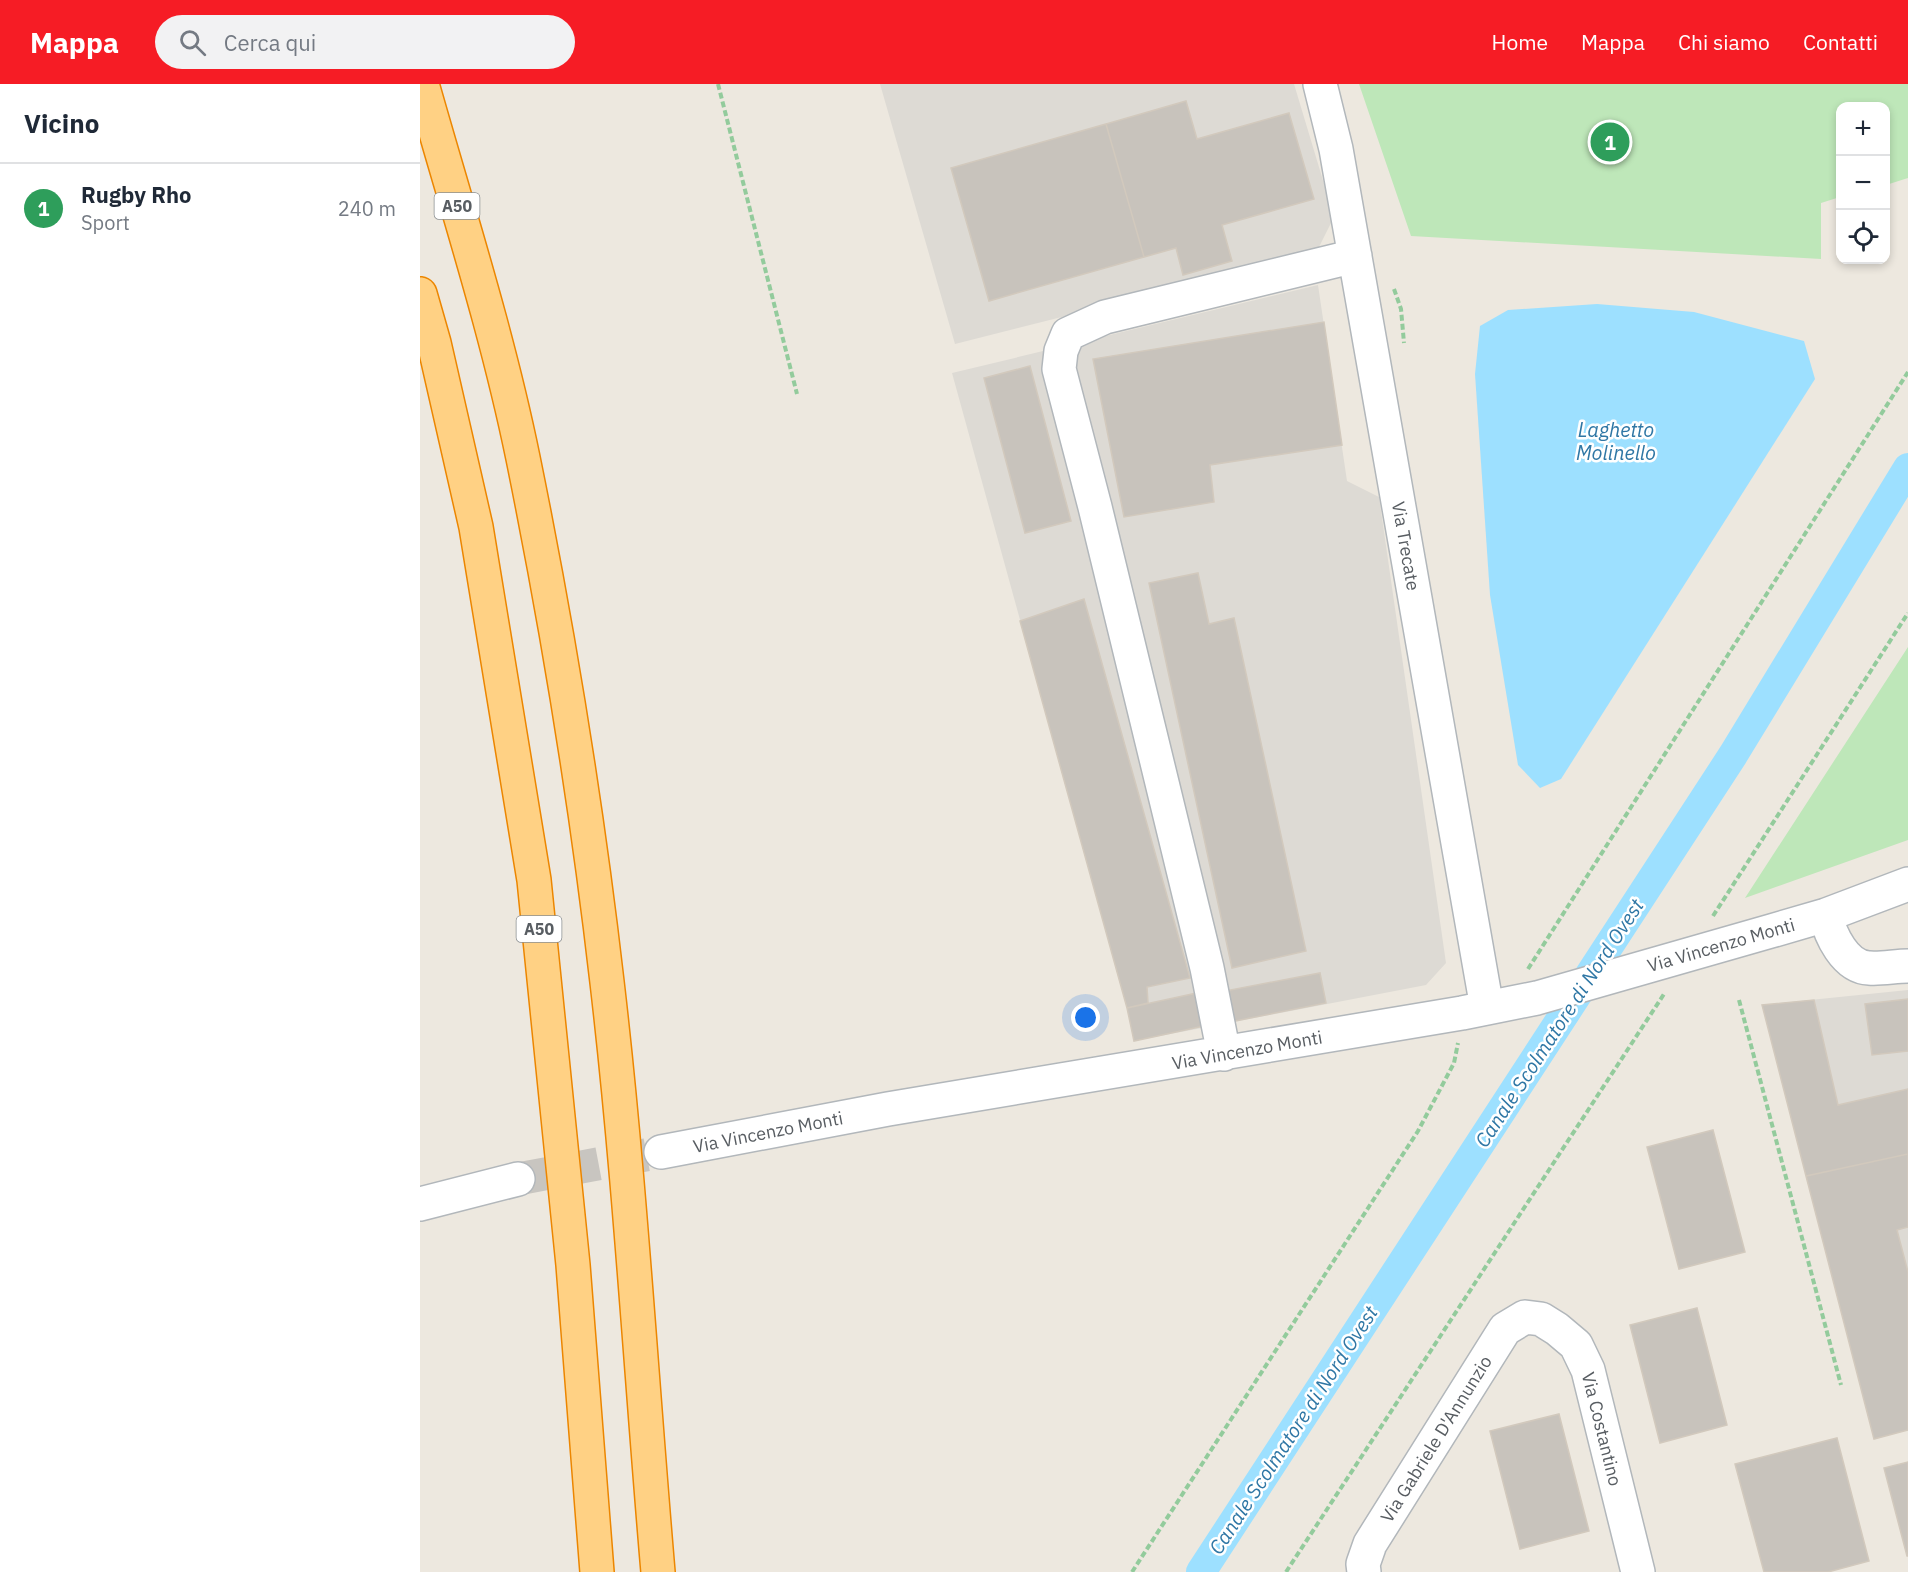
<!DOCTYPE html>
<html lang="it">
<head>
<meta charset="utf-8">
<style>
  body { margin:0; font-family:"IBM Plex Sans",sans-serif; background:#f2f2f3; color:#1f2937 }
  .controls { position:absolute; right:18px; top:18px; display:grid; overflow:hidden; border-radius:12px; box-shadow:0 3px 9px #0003 }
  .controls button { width:54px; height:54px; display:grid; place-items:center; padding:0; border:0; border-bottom:2px solid #e0e1e3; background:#fff; color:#1f2937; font:30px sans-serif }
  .you { position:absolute; left:666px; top:934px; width:21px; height:21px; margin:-15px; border:4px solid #fff; border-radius:50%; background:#1a73e8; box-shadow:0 0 0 9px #1a73e833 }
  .badge { display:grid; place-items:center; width:39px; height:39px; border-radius:50%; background:#f61c25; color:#fff; font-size:20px; font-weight:700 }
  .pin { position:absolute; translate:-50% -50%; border:3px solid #fff; box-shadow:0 2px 6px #0006 }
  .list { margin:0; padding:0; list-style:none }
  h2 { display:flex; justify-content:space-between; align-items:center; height:78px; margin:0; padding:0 24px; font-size:26px }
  h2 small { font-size:20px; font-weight:400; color:#747a83 }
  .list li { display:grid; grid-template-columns:39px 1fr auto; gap:18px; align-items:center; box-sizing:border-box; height:90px; padding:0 24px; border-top:2px solid #e0e1e3 }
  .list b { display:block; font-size:22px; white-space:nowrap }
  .list p { margin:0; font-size:20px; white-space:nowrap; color:#747a83 }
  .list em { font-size:20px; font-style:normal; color:#747a83 }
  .icon { flex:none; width:33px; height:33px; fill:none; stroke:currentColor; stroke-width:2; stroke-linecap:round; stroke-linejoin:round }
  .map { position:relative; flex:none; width:1488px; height:1488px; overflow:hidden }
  header { display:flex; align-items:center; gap:36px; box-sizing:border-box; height:84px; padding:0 30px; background:#f61c25; color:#fff }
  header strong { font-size:28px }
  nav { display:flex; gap:33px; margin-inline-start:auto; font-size:21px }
  .search { width:420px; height:54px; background:#f2f2f3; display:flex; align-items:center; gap:15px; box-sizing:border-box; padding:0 21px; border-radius:33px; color:#747a83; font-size:22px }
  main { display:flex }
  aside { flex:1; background:#fff }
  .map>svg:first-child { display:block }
  .industrial { fill:#dddad4 }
  .green { fill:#bee7b9 }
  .water { fill:#9de0ff }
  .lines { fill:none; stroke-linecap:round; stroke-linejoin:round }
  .canal { stroke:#9de0ff; stroke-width:30 }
  .building { fill:#c8c3bc; stroke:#d2c9bd; stroke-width:1.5 }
  .minor-tunnel { stroke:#c8c5c0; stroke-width:33; stroke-dasharray:33 16; stroke-linecap:butt }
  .minor-casing { stroke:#b2b7bb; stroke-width:36 }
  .highway-casing { stroke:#ec8600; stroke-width:36 }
  .path { stroke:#93cb9c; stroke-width:4; stroke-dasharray:6 3; stroke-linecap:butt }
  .minor { stroke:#fff; stroke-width:33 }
  .highway { stroke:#ffd184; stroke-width:33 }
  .labels { text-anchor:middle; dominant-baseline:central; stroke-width:5; stroke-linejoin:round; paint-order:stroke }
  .shield { fill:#fff; stroke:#8a8e91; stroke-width:1.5 }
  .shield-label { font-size:16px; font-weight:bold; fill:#585d62 }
  .street-label { font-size:18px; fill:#585d62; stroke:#fff }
  .water-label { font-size:20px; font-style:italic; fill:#2f77a5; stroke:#fff }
</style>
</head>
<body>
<header>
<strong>Mappa</strong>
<div class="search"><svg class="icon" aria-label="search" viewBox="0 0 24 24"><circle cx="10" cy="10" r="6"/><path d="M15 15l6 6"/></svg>Cerca qui</div>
<nav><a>Home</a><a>Mappa</a><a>Chi siamo</a><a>Contatti</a></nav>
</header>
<main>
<aside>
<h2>Vicino<small></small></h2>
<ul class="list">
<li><span class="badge" style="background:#2e9e5b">1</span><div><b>Rugby Rho</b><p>Sport</p></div><em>240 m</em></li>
</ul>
</aside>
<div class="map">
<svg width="1488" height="1488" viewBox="0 0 1488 1488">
  <rect width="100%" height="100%" fill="#ede8df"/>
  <path class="industrial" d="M460,0H874L914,133L896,169L535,260Z
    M898,201L927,397L959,413L1026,879L1006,901L714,957L707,924L532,289Z
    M1488,906V1346L1454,1355L1342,921Z"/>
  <path class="green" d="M939,0H1488V94L1466,101V22H1420V113L1401,119V175L991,152Z
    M1488,563V756L1325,814Z"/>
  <path class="water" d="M1177,220L1274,228L1384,257L1395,295L1141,695L1120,704L1098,681L1070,511L1055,290L1060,242L1088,226Z"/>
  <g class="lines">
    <path class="canal" d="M781,1488L1313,671L1488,384"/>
  </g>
  <path class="building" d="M766,17L777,55L869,29L894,115L802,141L812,177L763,191L756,164L724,173L686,40Z
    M686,40L724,173L569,217L531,84Z
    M904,238L922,361L790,381L794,418L704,433L673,275Z
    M610,282L651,437L605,449L564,294Z
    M778,489L789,540L814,534L886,867L812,884L729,499Z
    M664,515L770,894L727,903L728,919L707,924L600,537Z
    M900,889L906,919L810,938L805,907Z
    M777,909L784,942L714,957L707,924Z
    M1488,915V967L1452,971L1445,920Z
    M1394,916L1418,1021L1488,1005V1070L1386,1092L1342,921Z
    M1293,1046L1325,1168L1259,1185L1227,1063Z
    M1488,1070V1143L1477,1146L1488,1188V1346L1454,1355L1386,1092Z
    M1277,1224L1307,1341L1240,1359L1210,1241Z
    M1139,1330L1169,1447L1100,1465L1070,1347Z
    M1417,1354L1449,1477L1408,1488H1344L1315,1380Z
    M1488,1378V1472H1487L1464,1384Z"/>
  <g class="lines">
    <path class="minor-tunnel" d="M98,1095L241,1068"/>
    <g class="minor-casing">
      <path id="minor" d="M900,0L916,65L1067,924
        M1406,831C1410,851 1425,883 1449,884C1462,885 1475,882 1488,882
        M804,970L787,884L675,423L639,285L641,267L648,250L685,233L935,172
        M241,1068L468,1025L1042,929L1117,914L1351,847L1406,831L1488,800
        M0,1120L98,1095
        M944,1488L943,1480L950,1460L1085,1245L1105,1233L1121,1235L1137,1245L1156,1261L1168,1286L1218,1488"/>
    </g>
    <g class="highway-casing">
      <path id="highway" d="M2,0C37,124 77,247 103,374C138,546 167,724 187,898C210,1094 221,1291 238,1488
        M0,210L14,259L56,443L114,796L153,1181L177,1488"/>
    </g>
    <path class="path" d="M298,0L377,310
      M974,205L981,225L984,259
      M1293,832L1488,529
      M1108,885L1488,288
      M1319,916L1421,1301
      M712,1488L998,1047L1034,979L1038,959
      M866,1488L1244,910"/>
    <use href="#minor" class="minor"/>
    <use href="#highway" class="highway"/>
  </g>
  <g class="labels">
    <g class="shield">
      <rect x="14.5" y="109" width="45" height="26" rx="4.5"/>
      <rect x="96.5" y="832" width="45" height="26" rx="4.5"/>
    </g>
    <g class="shield-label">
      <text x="37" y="122">A50</text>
      <text x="119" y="845">A50</text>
    </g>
    <g class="street-label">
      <text transform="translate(986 462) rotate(80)">Via Trecate</text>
      <text transform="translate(1301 861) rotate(-16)">Via Vincenzo Monti</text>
      <text transform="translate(827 966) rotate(-10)">Via Vincenzo Monti</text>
      <text transform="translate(348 1048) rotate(-11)">Via Vincenzo Monti</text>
      <text transform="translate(1182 1345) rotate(76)">Via Costantino</text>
      <text transform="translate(1016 1355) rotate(-58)">Via Gabriele D'Annunzio</text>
    </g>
    <g class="water-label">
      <text x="1196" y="345">Laghetto<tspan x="1196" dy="23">Molinello</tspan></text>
      <text transform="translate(1139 939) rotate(-57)">Canale Scolmatore di Nord Ovest</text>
      <text transform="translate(873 1346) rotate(-57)">Canale Scolmatore di Nord Ovest</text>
    </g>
  </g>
</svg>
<div class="controls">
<button>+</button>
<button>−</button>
<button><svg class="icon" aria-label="locate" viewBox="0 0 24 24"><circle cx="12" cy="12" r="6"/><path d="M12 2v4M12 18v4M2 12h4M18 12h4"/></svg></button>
</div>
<div class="you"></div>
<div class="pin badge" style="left:1190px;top:58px;background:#2e9e5b">1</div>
</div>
</main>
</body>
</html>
